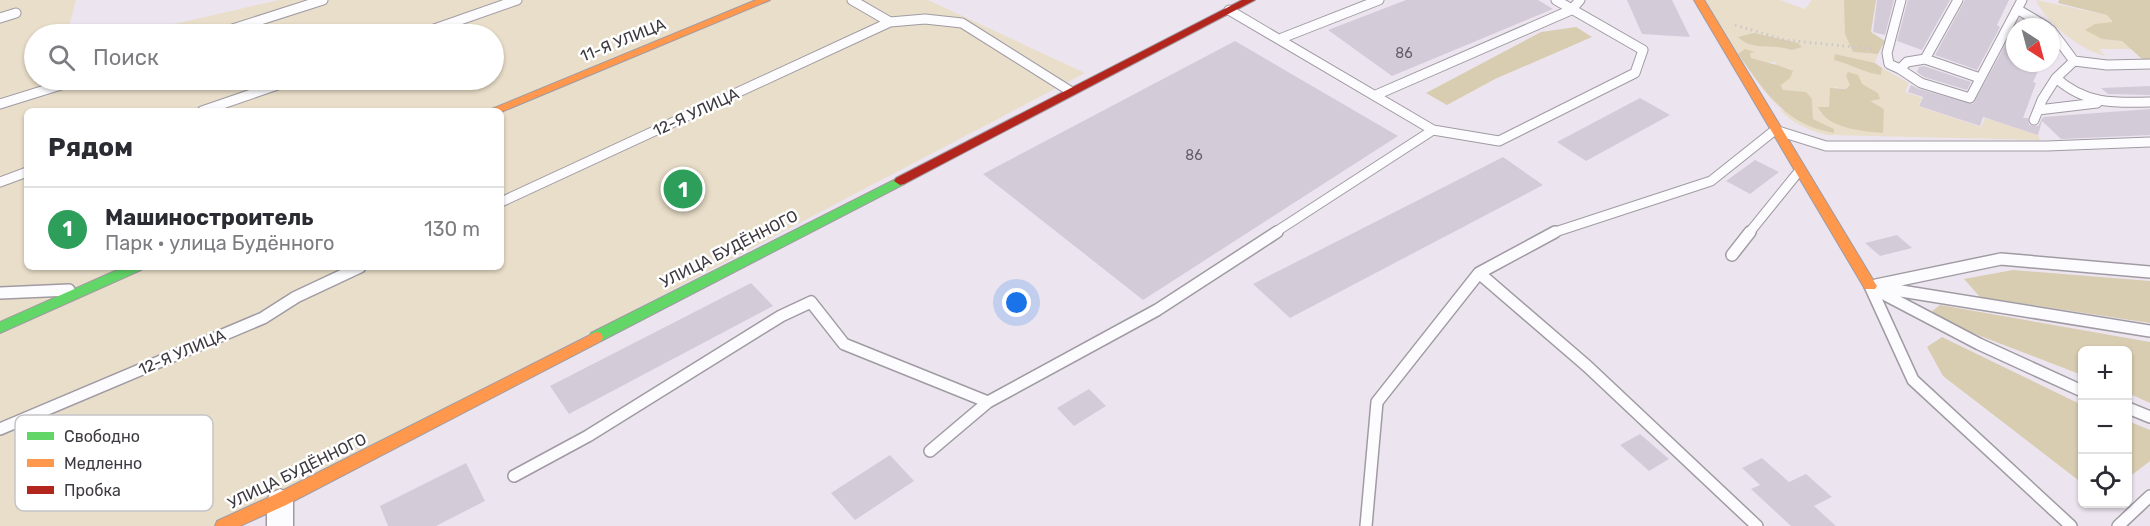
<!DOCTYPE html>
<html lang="ru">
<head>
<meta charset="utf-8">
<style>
  body { margin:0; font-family:Rubik,sans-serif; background:#f2f2f3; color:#2b2b33 }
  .controls { position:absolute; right:18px; bottom:18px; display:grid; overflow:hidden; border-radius:9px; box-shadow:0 2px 4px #0004 }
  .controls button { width:54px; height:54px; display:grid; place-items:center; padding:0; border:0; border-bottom:2px solid #e1e1e2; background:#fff; color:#2b2b33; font:30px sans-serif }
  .compass { position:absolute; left:2006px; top:18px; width:54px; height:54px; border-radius:50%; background:#fff; box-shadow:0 2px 4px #0004; rotate:144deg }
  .you { position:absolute; left:1017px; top:303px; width:21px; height:21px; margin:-15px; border:4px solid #fff; border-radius:50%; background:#1a73e8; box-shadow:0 0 0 9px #1a73e833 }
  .badge { display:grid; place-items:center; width:39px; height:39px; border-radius:50%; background:#7c3aed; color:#fff; font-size:20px; font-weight:700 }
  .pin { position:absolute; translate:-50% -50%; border:3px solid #fff; box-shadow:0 2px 6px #0006 }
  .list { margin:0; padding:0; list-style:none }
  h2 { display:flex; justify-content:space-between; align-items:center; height:78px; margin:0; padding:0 24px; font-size:26px }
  h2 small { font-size:20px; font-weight:400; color:#7c7c81 }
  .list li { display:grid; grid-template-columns:39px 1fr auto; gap:18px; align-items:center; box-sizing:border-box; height:84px; padding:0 24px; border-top:2px solid #e1e1e2 }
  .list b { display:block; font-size:22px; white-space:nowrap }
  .list p { margin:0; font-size:20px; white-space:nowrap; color:#7c7c81 }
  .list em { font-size:20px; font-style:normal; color:#7c7c81 }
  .icon { flex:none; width:33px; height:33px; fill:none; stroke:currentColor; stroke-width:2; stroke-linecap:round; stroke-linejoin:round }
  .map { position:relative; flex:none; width:2150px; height:526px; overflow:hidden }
  .search { position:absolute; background:#fff; box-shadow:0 2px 4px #0004; left:24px; top:24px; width:480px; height:66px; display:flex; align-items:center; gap:15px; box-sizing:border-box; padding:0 21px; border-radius:33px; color:#7c7c81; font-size:22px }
  .panel { position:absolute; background:#fff; box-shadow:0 2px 4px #0004; left:24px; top:108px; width:480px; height:162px; border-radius:9px }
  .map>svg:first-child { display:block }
  .green { fill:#e9dec9; fill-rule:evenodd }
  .forest { fill:#d8ccb1 }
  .building { fill:#d4cbd8 }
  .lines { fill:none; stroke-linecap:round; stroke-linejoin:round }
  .lane-far1-casing { stroke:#a09ba3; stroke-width:11 }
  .lane-casing { stroke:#a09ba3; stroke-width:14 }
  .street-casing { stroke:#a09ba3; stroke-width:3 }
  .fast-casing { stroke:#a09ba3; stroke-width:2 }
  .slow-casing { stroke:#a09ba3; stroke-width:2 }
  .jam-casing { stroke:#a09ba3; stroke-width:2 }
  .path { stroke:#cac8cb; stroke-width:3; stroke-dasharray:1.5 4; stroke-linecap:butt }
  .lane-far1 { stroke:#fcfbfd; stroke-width:9 }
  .lane { stroke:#fcfbfd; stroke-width:11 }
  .street { fill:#fcfbfd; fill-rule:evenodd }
  .fast { fill:#63d668; fill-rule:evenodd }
  .slow { fill:#ff974d; fill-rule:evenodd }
  .jam { fill:#b3261e; fill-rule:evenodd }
  .labels { text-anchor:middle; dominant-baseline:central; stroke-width:5; stroke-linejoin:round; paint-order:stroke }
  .number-label { font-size:14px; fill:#645e67 }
  .street-label { font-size:16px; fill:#3e3a41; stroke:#fff }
  .key { fill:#fff; stroke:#c5c4c6; stroke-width:1.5 }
  .key-label { font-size:16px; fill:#3e3a41 }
</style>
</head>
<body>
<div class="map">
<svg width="2150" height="526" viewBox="0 0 2150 526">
  <rect width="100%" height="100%" fill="#ece5ef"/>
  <path class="green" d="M0,0H76L67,34H34V80H494V34H131L279,0H928L1085,73L288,492L214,526H0ZM27,111H501V267H27Z
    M1704,0H1779L1805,9L1812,0H1844L1853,52L1878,54L1875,63L1835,54V60C1850,64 1865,73 1881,75L1882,68L1909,83L1905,92L1922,98L1918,106L1981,127L1985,118L2038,135L2040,140L1827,135C1792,126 1781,114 1761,86L1779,109L1834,129L1813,119L1812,100L1783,90L1775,62L1766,63L1751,58L1749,53H1754L1738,54ZM1851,85L1869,101L1820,113L1819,107L1829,108L1835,87L1846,89Z
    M2036,0L2107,15L2114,22L2102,39L2122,41L2131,49H2099L2105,56C2082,51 2045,22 2036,0Z"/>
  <path class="forest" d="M1844,0H1876L1871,32L1885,41L1878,54L1853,52L1845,34Z
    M2059,0H2150V59H2142L2122,41L2102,39L2085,30L2095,24L2113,22L2107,15L2058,3Z
    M1576,27L1592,37L1495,79L1447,105L1426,93L1541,32Z
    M1754,33L1798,43L1802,47L1792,50C1773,43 1753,52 1738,37Z
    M1745,49L1755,52L1750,53L1751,58C1766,63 1778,64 1793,71L1790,78L1781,85L1783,90L1806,92L1812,99L1813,119L1834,129V133C1784,124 1765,92 1738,54Z
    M1835,54L1875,63L1882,68L1881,75C1865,73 1850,64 1834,60Z
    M1848,72L1858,75L1862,84L1878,93L1880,99L1870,101L1884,109L1883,133C1863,131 1827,129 1818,107H1829L1830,88L1846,89L1850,85L1846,76Z
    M2013,270L2150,281V323L1980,297L1964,279Z
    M1940,305L2150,342V403L2128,393V350H2082V375L1970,332L1931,312Z
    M1942,337L2082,405V483L1943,376L1927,347Z
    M2128,421L2150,430V461L2128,478Z"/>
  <path class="building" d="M1406,0H1538L1553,9L1392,76L1328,30Z
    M1627,0H1672L1690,37L1642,34Z
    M1877,0H1894L1885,35L1873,32Z
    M1908,0H1950L1922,50L1897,41Z
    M1965,0H2009L1997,25L2000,27L1977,70L1935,55Z
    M2013,31L2015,63H2042L2033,82L2036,83L2023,118H2028L2029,125L2038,126L2043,117L2150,109V135L2061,139L2042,121L2038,135L1983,117L1980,126L1919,106L1923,97L1908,92L1911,85L1919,89L1973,104Z
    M1235,41L1398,136L1143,300L983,174Z
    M1924,66L1971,82L1967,90L1924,77L1917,72L1919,67Z
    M2150,86V95L2108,94L2101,88Z
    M1640,98L1670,115L1586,161L1557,142Z
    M1503,157L1543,185L1290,318L1253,284Z
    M1755,160L1779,172L1750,194L1726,181Z
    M1897,235L1912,248L1880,256L1865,243Z
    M751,283L773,306L569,414L550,386Z
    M1089,389L1106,406L1074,426L1057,408Z
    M1640,434L1669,459L1649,471L1620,445Z
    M890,455L914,481L855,520L831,493Z
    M1762,458L1789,482L1806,474L1832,497L1814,506L1836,526H1791L1751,489L1760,485L1742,468Z
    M466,463L485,501L436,526H388L380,506Z"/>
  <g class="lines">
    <g class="lane-far1-casing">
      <path id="lane-far1" d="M852,0L890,22L925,19L962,23L1070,91
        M1958,0L1925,59L1907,62L1900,69L1921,83L1970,98L2022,0
        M2017,9L2047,27
        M1229,10L1433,130L1499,141L1635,73L1643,50L1556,0
        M0,18L16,13
        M2051,30L2074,61L2056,78C2085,104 2113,103 2150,102
        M217,34L323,0
        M420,34L517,0
        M1282,38L1379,0
        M1925,59L1980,78
        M2074,61L2107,65L2150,64
        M1900,69L1889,64L1887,53L1901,0
        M1376,95L1571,10L1580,0
        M0,104L77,80
        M2038,110L2097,103
        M202,111L292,80
        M2034,120L2042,100L2056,78
        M0,182L27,172
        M501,202L890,22
        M1274,233L1433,130
        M1552,233L1711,181L1775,130L1826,146H2047L2150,142
        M1749,233L1800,170"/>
    </g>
    <g class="lane-casing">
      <path id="lane" d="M1732,255L1750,232
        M1479,273L1587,366L1757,526
        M1876,285L2001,259L2150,272
        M1870,286L1913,380L2071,526
        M1870,286L2150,331
        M1878,291L1979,344L2082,391
        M0,293L69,290
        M2128,408L2150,417
        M0,429L263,318L296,297L360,267
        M930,451L988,402L1157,310L1277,232
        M514,476L588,436L781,316L811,302L844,344L988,402
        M1366,526L1377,402L1479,273L1555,232
        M2118,526L2150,496"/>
    </g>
    <g class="street-casing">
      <path id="street" d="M280,489L289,493L293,500V526H267V500L271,493Z"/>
    </g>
    <g class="fast-casing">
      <path id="fast" d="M900,177L906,181L904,184L601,341H591L589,337L591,333Z
        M124,267H143L141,270L0,333V322Z"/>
    </g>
    <g class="slow-casing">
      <path id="slow" d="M756,0H770L501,112L487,111Z
        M1694,0H1704L1875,283L1877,286L1875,289H1865Z
        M596,332L601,333L603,337L601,341L286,505L240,526H215L217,521L274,495Z"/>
    </g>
    <g class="jam-casing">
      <path id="jam" d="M1242,0H1255L904,184L900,185L894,181L896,178Z"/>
    </g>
    <path class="path" d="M1735,25L1785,40L1874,49"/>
    <use href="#lane-far1" class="lane-far1"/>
    <use href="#lane" class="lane"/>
    <use href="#street" class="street"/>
    <use href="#fast" class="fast"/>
    <use href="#slow" class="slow"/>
    <use href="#jam" class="jam"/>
  </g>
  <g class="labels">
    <g class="number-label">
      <text x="1404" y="53">86</text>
      <text x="1194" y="155">86</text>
    </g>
    <g class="street-label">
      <text transform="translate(623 40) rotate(-22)">11-Я УЛИЦА</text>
      <text transform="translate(696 112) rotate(-25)">12-Я УЛИЦА</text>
      <text transform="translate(729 249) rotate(-27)">УЛИЦА БУДЁННОГО</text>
      <text transform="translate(182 352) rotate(-23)">12-Я УЛИЦА</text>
      <text transform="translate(297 471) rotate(-26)">УЛИЦА БУДЁННОГО</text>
    </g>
  </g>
  <rect x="15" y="415" width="198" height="96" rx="9" class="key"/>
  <rect x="27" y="432" width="27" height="8" fill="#63d668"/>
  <rect x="27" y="459" width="27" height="8" fill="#ff974d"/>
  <rect x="27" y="486" width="27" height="8" fill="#b3261e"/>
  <g class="key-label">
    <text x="64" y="442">Свободно</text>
    <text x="64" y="469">Медленно</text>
    <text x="64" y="496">Пробка</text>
  </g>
</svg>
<div class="controls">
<button>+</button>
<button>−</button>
<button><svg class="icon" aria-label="locate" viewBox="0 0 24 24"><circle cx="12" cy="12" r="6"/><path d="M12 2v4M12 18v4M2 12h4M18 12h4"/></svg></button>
</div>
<svg class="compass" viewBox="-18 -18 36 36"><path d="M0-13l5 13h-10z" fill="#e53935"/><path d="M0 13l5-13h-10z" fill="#7c7c81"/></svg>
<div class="you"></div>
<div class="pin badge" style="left:683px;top:189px;background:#2e9e5b">1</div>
<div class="search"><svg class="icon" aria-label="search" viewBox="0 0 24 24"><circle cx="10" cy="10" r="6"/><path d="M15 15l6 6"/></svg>Поиск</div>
<section class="panel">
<h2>Рядом<small></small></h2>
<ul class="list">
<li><span class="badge" style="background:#2e9e5b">1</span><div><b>Машиностроитель</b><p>Парк · улица Будённого</p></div><em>130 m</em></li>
</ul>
</section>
</div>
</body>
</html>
